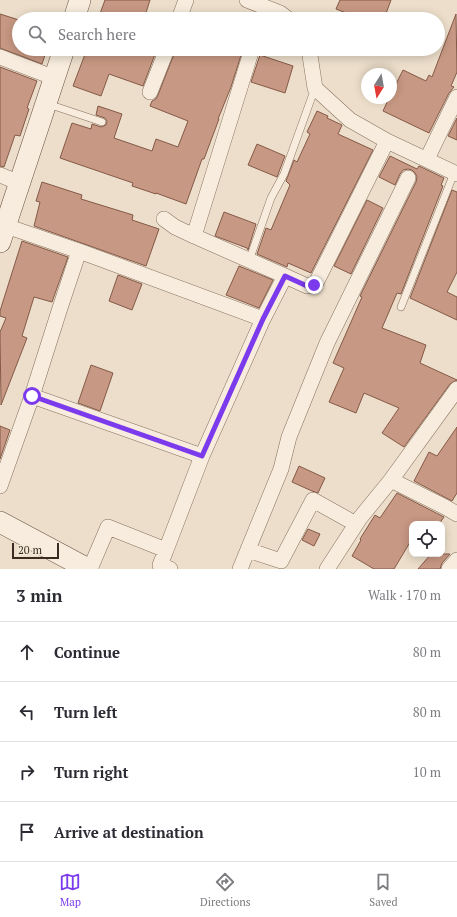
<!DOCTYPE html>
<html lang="en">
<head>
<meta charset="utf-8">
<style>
  body { margin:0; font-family:"PT Serif",serif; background:#f2f2f3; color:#2b2b33 }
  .controls { position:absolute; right:12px; bottom:12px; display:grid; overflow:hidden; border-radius:8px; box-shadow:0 2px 10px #0003 }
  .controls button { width:36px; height:36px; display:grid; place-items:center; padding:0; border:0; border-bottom:1px solid #e1e1e2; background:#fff; color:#2b2b33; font:20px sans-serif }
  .compass { position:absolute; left:361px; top:68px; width:36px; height:36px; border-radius:50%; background:#fff; box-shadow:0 2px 10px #0003; rotate:191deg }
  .scale { position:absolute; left:12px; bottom:10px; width:47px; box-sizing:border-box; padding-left:4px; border:2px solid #392b22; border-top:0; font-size:11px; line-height:14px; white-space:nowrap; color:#392b22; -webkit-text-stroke:3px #f3e9d9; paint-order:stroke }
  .stop { position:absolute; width:12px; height:12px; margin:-9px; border:3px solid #7c3aed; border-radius:50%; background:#fff }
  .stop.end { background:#7c3aed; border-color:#fff; box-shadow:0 1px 4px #0008 }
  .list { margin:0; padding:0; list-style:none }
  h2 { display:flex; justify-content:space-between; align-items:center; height:52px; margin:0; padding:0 16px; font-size:17px }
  h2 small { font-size:13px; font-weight:400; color:#7c7c81 }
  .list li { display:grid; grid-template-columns:26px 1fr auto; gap:12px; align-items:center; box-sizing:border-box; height:60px; padding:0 16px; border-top:1px solid #e1e1e2 }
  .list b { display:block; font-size:15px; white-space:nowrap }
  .list em { font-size:13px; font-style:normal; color:#7c7c81 }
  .icon { flex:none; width:22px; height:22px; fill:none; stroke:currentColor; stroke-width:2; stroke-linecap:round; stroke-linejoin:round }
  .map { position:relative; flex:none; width:457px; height:569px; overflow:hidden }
  .search { position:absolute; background:#fff; box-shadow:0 2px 10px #0003; left:12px; right:12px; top:12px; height:44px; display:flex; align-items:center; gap:10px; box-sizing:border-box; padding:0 14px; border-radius:22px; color:#7c7c81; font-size:15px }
  .sheet { height:292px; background:#fff }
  nav { display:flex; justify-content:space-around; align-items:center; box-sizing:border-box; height:56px; border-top:1px solid #e1e1e2; background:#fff; font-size:11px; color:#7c7c81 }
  nav a { display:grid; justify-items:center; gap:2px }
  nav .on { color:#7c3aed }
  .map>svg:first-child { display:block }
  .building { fill:#c79883; stroke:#845947 }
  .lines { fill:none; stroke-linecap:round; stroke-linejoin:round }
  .lane-casing { stroke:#87715f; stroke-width:8 }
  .street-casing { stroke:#87715f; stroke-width:16 }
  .secondary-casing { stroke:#695242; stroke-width:22 }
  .lane { stroke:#f7ecdd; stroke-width:7 }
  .street { stroke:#f7ecdd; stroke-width:15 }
  .secondary { stroke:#f7ecdd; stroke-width:21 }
  .route { stroke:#7c3aed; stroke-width:5 }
</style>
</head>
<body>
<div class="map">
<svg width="457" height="569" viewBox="0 0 457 569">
  <rect width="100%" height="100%" fill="#ecdeca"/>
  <path class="building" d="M105,0H150L144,19H98Z
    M340,0H391L384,19H361L336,9Z
    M0,14L19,20V49H47L42,64L0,48Z
    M456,14L457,72L451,86L454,87L449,93L429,133L383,111L389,98H391V94L403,70L426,81L429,75L432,77Z
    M87,49H157L143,86L109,74L101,96L73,86Z
    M176,49H233L242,52L231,87L218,119H219L204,159H202L186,204L156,193V194L132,186L133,183L60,158L72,123L91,129L92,124L101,127L106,125L107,121L105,118L96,115L98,106L122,114L114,138L152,151L156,139L178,147L188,121L150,106L152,101L156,99L158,95Z
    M260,55L293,66L285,93L251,82Z
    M0,67L37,81L27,108L29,109L20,136L15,135L4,167L0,166Z
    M317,111L328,116L327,118L342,125L338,134L373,150L311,273L288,263L287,267L257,254L266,228L271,230L290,185L286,181L294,160L297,162L310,134L307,132Z
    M457,118V140L448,136Z
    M257,144L285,156L277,177L248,165Z
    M390,156L417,169L419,166L444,178L441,185L443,186L401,294L397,293L382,328L426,345L420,363L457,380L450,384L404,447L382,433L399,408L364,393L356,413L329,402L344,368L333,363L362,297L360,296L416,182L417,177L415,173L412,170L408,169L403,170L400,174L395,185L379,177Z
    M42,182L82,195L81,199L133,215L132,220L159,229L146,266L34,226L40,202L36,201Z
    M452,190L457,192V272L447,292L457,297V320L410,298Z
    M367,200L383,208L351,274L334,266Z
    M224,212L256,224L248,250L247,248L215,236Z
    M22,241L68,257L52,302L34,297L22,336L27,338L1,405L0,332L6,318L0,316V311Z
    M239,266L273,280L259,308L226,295Z
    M118,275L142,284L132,310L109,301Z
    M91,365L113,373L100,411L78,403Z
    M0,426L10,430L0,459Z
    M457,427V493L452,501L414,481L429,452L437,456Z
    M299,466L325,478L318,493L312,491L292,482Z
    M397,493L444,517L439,524H411L412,525V539L394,569H374L352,556L361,540L360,539L375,515L380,518Z
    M308,529L320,534L314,546L302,540Z
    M431,554H450L442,563L440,569H418Z"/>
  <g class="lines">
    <g class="lane-casing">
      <path id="lane" d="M48,104L102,122
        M249,261L271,198L284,174L315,88
        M401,307L454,173"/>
    </g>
    <g class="street-casing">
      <path id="street" d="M247,0L280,13L288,19
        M179,19L186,0
        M309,49L315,88L350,120L387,141L457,174
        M0,57L55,78
        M150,92L167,49
        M427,159L457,97
        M0,175L20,183
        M164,219L175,227L194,236L285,276
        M6,226L79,251L263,319
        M194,236L252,49
        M32,396L202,456
        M391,480L445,507L457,514
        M0,486L32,396L60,308L79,251
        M166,550L160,565L170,569
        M248,550L281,561L313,500L356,524
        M90,569L108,527L166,550L202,456L263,319L285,276L307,286L314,285L317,281L387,141
        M240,569L281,469L289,437L327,343L408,178
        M327,569L360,518L391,480L457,389
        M449,569L457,560"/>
    </g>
    <g class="secondary-casing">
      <path id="secondary" d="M74,19L80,0
        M0,242L64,49
        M0,522L88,569"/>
    </g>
    <use href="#lane" class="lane"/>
    <use href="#street" class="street"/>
    <use href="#secondary" class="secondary"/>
  </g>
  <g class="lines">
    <path class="route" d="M32,396L202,456L263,319L285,276L307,286L314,285"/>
  </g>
</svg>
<div class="controls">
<button><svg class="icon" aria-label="locate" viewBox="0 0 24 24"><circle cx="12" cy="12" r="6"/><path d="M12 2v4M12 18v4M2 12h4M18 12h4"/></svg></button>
</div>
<svg class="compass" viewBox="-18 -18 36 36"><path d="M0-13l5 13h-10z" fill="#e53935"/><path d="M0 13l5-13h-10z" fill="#7c7c81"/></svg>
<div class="scale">20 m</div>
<div class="stop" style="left:32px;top:396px"></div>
<div class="stop end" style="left:314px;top:285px"></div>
<div class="search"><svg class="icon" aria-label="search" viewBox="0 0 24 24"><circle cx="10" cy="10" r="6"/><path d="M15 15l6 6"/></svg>Search here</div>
</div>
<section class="sheet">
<h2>3 min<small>Walk · 170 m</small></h2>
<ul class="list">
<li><svg class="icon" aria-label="ahead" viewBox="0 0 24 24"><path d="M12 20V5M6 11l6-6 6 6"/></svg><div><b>Continue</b></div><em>80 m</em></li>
<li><svg class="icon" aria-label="left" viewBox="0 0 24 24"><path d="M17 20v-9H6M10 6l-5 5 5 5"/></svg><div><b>Turn left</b></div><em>80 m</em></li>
<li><svg class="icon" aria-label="right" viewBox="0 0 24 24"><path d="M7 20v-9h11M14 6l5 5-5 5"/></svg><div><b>Turn right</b></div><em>10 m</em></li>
<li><svg class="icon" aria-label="arrive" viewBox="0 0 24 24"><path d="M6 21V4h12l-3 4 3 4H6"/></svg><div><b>Arrive at destination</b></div></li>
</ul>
</section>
<nav>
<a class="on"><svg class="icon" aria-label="map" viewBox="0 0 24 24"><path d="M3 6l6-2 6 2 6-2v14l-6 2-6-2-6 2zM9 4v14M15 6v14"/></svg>Map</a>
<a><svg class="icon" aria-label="directions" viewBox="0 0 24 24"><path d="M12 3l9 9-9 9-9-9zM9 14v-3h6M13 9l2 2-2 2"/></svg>Directions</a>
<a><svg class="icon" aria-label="saved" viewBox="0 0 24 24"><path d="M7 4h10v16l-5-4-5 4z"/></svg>Saved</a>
</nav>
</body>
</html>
